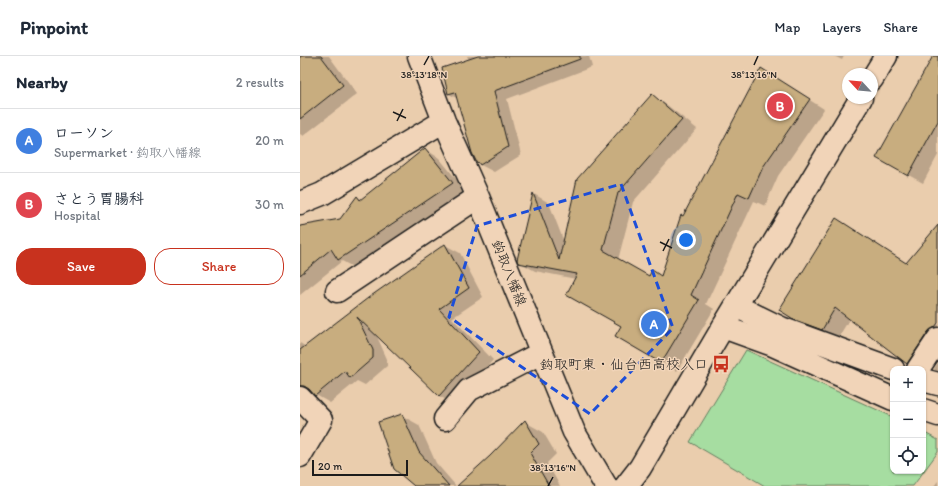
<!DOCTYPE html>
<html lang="en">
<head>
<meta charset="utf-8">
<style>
  body { margin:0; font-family:Itim,"Klee One",sans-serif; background:#f6f6f7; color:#1f2937 }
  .controls { position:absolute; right:12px; bottom:12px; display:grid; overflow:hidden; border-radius:8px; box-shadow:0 1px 3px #0004 }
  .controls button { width:36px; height:36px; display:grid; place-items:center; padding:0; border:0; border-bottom:1px solid #e0e1e3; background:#fff; color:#1f2937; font:20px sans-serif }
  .compass { position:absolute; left:542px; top:12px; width:36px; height:36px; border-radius:50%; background:#fff; box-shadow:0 1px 3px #0004; rotate:296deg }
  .scale { position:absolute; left:12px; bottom:10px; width:96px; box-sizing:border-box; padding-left:4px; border:2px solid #1c1c1c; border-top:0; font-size:11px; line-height:14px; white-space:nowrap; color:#1c1c1c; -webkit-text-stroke:3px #f1d4b8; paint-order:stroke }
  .you { position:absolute; left:386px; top:184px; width:14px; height:14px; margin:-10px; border:3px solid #fff; border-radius:50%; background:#1a73e8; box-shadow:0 0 0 6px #1a73e833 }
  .badge { display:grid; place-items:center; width:26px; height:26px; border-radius:50%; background:#c8321e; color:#fff; font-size:13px; font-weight:700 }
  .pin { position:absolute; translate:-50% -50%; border:2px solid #fff; box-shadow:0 1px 4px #0006 }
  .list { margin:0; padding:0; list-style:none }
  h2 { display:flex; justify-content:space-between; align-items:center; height:52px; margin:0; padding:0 16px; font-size:17px }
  h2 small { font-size:13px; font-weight:400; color:#747a83 }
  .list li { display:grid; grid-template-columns:26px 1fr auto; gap:12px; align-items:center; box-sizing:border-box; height:64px; padding:0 16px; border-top:1px solid #e0e1e3 }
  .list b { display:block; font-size:15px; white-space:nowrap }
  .list p { margin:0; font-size:13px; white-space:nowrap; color:#747a83 }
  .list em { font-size:13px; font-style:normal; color:#747a83 }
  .actions { display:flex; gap:8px; padding:12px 16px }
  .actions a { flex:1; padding:9px 0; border:1px solid #c8321e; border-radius:16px; text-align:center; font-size:14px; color:#c8321e }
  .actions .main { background:#c8321e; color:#fff }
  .icon { flex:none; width:22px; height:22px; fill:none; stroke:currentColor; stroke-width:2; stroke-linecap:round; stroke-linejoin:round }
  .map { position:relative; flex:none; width:638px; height:430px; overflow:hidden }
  header { display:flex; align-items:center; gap:24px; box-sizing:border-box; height:56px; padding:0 20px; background:#fff; border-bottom:1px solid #e0e1e3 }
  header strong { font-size:19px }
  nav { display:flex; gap:22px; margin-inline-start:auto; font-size:14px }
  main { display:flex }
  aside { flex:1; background:#fff }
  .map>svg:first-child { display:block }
  .green { fill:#a6dda1; stroke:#617c5e }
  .shadow { fill:#0003 }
  .building { fill:#c8ad7f; stroke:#1c1c1c }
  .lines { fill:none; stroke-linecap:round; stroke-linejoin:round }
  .minor-casing { stroke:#1c1c1c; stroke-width:25 }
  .minor { stroke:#f1d4b8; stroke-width:22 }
  .marked { fill:none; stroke:#1d4ed8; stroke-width:3; stroke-dasharray:8 5; stroke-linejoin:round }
  .ticks { fill:none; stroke:#1c1c1c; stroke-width:1.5 }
  .labels { text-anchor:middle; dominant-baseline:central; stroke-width:3; stroke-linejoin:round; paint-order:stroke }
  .street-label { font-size:14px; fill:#1c1c1c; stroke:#f1d4b8 }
  .poi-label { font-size:14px; fill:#1c1c1c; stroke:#f1d4b8; text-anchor:end }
  .ticks-label { font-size:10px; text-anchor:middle; fill:#1c1c1c; stroke:#f1d4b8; stroke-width:3; stroke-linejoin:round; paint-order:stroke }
</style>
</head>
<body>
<header>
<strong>Pinpoint</strong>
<nav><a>Map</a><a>Layers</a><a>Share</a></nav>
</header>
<main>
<aside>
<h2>Nearby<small>2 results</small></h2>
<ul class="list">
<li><span class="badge" style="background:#3f7fe0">A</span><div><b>ローソン</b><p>Supermarket · 鈎取八幡線</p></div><em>20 m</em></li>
<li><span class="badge" style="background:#e0444e">B</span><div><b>さとう胃腸科</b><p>Hospital</p></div><em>30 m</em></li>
</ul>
<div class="actions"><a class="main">Save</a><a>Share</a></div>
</aside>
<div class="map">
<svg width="638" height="430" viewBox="0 0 638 430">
  <rect width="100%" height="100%" fill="#eacdad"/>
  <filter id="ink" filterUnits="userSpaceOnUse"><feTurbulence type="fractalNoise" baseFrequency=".025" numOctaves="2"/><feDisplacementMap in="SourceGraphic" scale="8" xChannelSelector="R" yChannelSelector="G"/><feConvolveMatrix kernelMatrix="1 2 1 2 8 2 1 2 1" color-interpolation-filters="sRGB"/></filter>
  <g filter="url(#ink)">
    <path class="green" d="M446,294L593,361V415H623V376L638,384V396L613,430H465L390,386Z"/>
    <path class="shadow" d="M1,0H29L57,38L3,80L0,78V1Z
      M167,0H289L292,11L207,43L221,99L194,116L177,107L158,43L149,38L143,12L169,4Z
      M534,0H544L542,4Z
      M638,16V99L623,127L592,110Z
      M476,23L524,53L478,120L465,150L454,145L406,248L414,253L377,315L316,280L322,270L276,223L235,215L219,206L234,138L249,147L264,186L352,40L367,49L397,73L333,146L318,204L349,221H361L383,161Z
      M125,93L139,102L167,136L53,211L42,205L0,239V179L41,164L58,141L62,144Z
      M552,173L607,208L638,177V293L620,313L603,304L550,262L538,282L512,273L496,263Z
      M145,189L160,197L183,241L152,262L193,304L154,348L139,340L75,276L87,303V310L65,329L57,325L30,347L0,330V287L6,291Z
      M638,307V316L634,313Z
      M101,359L119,369L136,407L156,430H115Z
      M225,366L243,376L256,398L247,407L260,430H159L190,401Z
      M638,425V430H634Z"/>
    <path class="building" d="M0,0H21L43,29L0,63Z
      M178,0H280V3L194,35L208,91L180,109L178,106L177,107L172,97L155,36L148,38L142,12Z
      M633,0H638V65L608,120L576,102Z
      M461,12L510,43L463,111L449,142L438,137L391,239L399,244L361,307L315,280L321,270L266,239L277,218L218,207L217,204L233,137L259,204L277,123L352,38L382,64L318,137L303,194L349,220L352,214L361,220L381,159L383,160Z
      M125,92L153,127L38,204L31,193L0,219V170L40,163L57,140L60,144Z
      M536,162L606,207L638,169V267L635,271L628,276L607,308L535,252L522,274L495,264L479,254Z
      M145,188L169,232L139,253L179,296L139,340L57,261L73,294V302L50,322L45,315L15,340L9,333L4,330H0V294L68,242Z
      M102,358L119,396L149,430H114L94,413L78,366Z
      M225,364L239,388L230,397L249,430H157L190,400Z"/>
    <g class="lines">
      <g class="minor-casing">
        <path id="minor" d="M119,0L144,65L178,141L274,376L306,430
          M572,23L586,0
          M0,147L22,138L144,65
          M37,235L178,141
          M436,250L481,272L593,313
          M423,271L473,289L593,343
          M618,313L638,283
          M623,324L638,328
          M0,342L21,364L0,400
          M623,354L638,359
          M145,363L169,334L241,297
          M326,430L340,412L423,271L561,42"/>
      </g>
      <use href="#minor" class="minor"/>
    </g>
  </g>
  <path class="marked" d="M321,128L373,272L290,358L149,261L177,170Z"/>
  <path class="ticks" d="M124,9L129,0M454,9L458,0M93,56L106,62M97,65L103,53M360,186L372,192M363,195L369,183M248,430L253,421"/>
  <defs>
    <g id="bus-bare" transform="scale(1.38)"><path d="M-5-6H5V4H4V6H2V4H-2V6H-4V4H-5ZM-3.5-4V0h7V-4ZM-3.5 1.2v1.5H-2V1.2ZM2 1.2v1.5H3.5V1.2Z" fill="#c8321e" stroke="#f1d4b8" stroke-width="2.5" paint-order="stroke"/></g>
  </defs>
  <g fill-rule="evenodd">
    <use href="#bus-bare" x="421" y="308"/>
  </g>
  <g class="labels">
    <g class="street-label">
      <text transform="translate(209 217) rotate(68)">鈎取八幡線</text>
    </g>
    <g class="poi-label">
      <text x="408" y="308">鈎取町東・仙台西高校入口</text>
    </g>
  </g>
  <g class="ticks-label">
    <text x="454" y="22">38°13'16"N</text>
    <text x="124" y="22">38°13'18"N</text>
    <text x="253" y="415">38°13'16"N</text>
  </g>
</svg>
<div class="controls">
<button>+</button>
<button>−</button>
<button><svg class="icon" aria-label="locate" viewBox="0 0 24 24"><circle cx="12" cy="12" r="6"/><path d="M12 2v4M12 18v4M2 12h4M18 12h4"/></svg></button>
</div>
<svg class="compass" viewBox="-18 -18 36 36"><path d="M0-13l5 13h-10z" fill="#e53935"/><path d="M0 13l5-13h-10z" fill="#747a83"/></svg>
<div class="scale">20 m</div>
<div class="you"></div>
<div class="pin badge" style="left:354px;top:268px;background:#3f7fe0">A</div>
<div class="pin badge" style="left:480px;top:50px;background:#e0444e">B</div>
</div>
</main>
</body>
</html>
